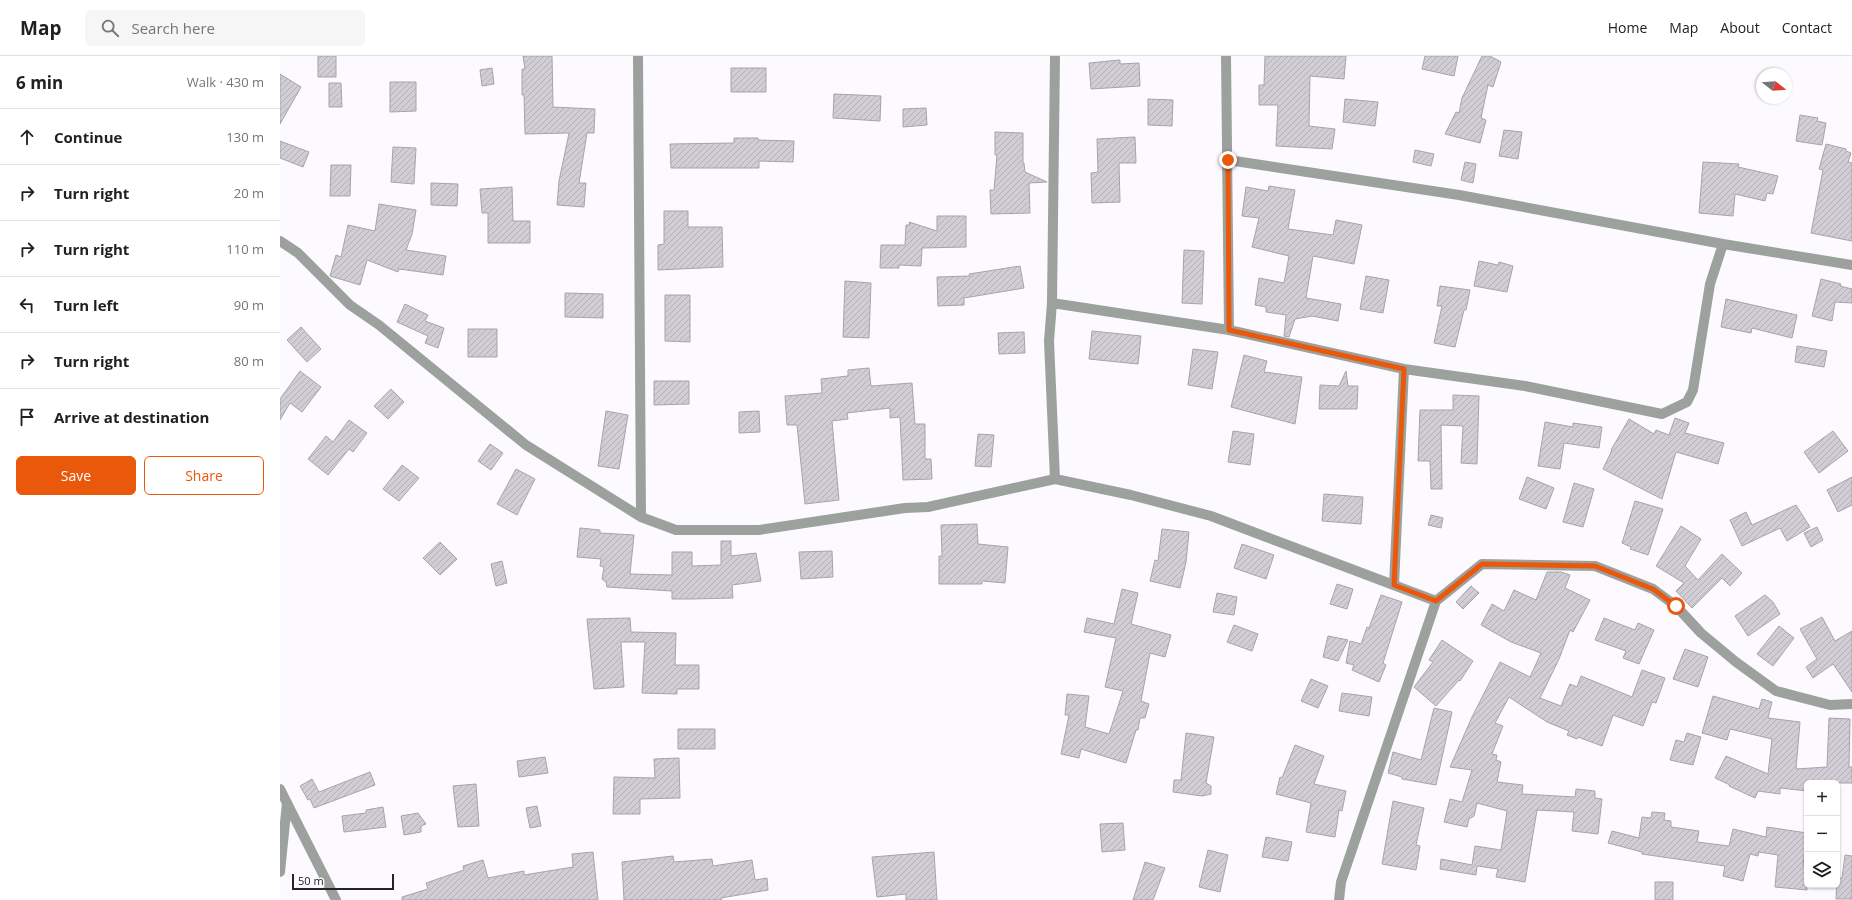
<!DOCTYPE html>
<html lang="en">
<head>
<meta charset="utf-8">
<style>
  body { margin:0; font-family:"Open Sans",sans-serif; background:#f6f6f6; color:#202124 }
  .controls { position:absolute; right:12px; bottom:12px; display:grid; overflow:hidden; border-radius:6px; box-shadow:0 1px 3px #0004 }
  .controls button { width:36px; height:36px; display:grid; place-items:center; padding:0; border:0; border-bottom:1px solid #e0e0e0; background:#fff; color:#202124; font:20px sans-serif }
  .compass { position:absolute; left:1476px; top:12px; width:36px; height:36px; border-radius:50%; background:#fff; box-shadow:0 1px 3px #0004; rotate:107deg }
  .scale { position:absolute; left:12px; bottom:10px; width:102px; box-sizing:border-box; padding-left:4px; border:2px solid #252427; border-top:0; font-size:11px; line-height:14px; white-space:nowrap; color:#252427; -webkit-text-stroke:3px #fcfaff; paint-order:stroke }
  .stop { position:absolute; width:12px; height:12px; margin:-9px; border:3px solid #ea580c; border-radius:50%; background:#fff }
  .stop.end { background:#ea580c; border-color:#fff; box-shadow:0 1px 4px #0008 }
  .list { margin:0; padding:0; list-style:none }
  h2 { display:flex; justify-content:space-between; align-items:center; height:52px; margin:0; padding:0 16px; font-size:17px }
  h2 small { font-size:13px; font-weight:400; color:#757577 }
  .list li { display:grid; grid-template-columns:26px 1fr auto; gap:12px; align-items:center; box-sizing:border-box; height:56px; padding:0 16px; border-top:1px solid #e0e0e0 }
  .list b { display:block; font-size:15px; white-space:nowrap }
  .list em { font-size:13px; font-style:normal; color:#757577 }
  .actions { display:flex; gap:8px; padding:12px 16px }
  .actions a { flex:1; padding:9px 0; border:1px solid #ea580c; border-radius:6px; text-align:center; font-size:14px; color:#ea580c }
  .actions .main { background:#ea580c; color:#fff }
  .icon { flex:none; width:22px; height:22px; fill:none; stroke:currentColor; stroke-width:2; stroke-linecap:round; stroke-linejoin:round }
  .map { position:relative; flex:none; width:1572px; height:844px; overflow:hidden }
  header { display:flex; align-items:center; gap:24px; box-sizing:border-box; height:56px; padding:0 20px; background:#fff; border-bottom:1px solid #e0e0e0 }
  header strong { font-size:19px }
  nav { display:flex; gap:22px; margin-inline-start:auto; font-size:14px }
  .search { width:280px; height:36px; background:#f6f6f6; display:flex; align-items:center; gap:10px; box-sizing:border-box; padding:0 14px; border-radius:6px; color:#757577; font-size:15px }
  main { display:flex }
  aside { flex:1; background:#fff }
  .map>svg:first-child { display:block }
  .building { fill:url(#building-hatch); stroke:#a6a3ab }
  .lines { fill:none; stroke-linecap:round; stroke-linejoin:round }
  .minor { stroke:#9da19e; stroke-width:10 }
  .tertiary { stroke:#9da19e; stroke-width:10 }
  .route { stroke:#ea580c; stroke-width:5 }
</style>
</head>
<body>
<header>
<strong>Map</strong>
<div class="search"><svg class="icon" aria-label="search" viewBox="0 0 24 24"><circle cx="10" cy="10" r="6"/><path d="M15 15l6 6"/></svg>Search here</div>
<nav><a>Home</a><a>Map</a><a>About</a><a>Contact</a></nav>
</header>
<main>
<aside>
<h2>6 min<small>Walk · 430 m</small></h2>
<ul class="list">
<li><svg class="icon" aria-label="ahead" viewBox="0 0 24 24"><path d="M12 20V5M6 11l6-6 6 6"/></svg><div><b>Continue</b></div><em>130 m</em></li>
<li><svg class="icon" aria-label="right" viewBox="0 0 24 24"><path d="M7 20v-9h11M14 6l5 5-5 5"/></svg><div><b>Turn right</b></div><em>20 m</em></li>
<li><svg class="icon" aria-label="right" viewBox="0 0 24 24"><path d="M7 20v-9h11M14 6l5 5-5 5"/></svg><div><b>Turn right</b></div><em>110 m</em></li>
<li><svg class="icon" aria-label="left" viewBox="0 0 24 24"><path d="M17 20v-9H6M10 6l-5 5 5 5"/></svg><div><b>Turn left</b></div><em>90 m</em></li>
<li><svg class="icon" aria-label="right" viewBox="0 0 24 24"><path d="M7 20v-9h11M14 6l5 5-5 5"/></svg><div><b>Turn right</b></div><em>80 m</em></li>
<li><svg class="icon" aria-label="arrive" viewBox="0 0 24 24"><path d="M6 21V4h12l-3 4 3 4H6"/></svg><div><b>Arrive at destination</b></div></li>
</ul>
<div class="actions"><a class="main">Save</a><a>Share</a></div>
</aside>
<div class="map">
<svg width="1572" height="844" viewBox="0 0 1572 844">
  <defs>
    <pattern id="building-hatch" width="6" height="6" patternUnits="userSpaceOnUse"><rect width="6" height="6" fill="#d1cdd5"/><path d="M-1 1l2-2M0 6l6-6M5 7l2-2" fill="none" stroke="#b3b0b7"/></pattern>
  </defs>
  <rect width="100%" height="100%" fill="#fcfaff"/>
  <path class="building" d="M38,0H56V21H38Z
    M243,0H272L273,51L315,53L314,77H307L299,127H306L304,151L277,149L279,125L289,77L245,78L244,39H242V13H245Z
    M985,0H1066L1064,23L1030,20L1029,70L1055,73L1052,93L996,90L998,49H979V29H984Z
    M1145,0H1178L1174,20L1142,13Z
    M1202,0H1210L1221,6L1213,31L1208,29L1201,62L1206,64L1200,87L1165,78L1176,56L1179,57L1182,42Z
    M840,4V8L859,7L860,30L811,33L809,7Z
    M212,12L214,28L202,30L200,14Z
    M451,12H486V36H451Z
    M0,18L21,31L0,68Z
    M110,26H136V55L110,56Z
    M49,27H61L62,51H49Z
    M554,38L601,40L600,65L553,62Z
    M868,43L893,44L892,70L868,69Z
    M1065,43L1098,46L1095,70L1063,66Z
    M646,52L647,69L623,71V53Z
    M1520,59L1538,62L1537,65L1546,67L1542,89L1516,85Z
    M1224,74L1242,76L1238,103L1219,100Z
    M715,76L743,77V107H744L745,116L767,126L749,127L750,157L711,158L710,134H714L717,99H715Z
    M855,81L856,107H839L840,146L812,147L811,117L818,116L817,83Z
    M454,82H478V84L514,85L513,106L479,105V112H391L390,88L454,87Z
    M0,85L29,96L23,111L0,102Z
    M1546,88L1566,93V95L1571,97L1568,106L1572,107V185L1531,177L1543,114L1539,113Z
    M113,91L136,92L134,128L111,126Z
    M1135,94L1154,98L1151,110L1133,106Z
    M1185,106L1196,108L1193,127L1181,124Z
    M1423,106L1459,108L1458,111L1498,120L1493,138L1487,137L1485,145L1455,138L1453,160L1419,157Z
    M51,109H71L70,140H50Z
    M151,127L178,128L177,150L151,149Z
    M989,130L1015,134L1008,173L1053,179L1056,164L1082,169L1074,208L1033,200L1026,242L1061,248L1058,265L1032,260L1015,263L1009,281L1004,280L1006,259L986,256V251L975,249L979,222L1004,227L1009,200L972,191L979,162L962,160L966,131L988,135Z
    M232,131L233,165H250V187H208V157H202L200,133Z
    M99,148L136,154L132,178L126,194L166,200L163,219L119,213L118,216L87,204L80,229L50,220L56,199L61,201L68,169L95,175Z
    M384,155H408V171H442L443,211L378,214V189L384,188Z
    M657,160H686V191L642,192L641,210L619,209V212H600L601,189H625L626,169H630L629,166L657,175Z
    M904,194L924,195L922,248L902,247Z
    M1199,205L1218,209L1219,206L1233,210L1227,236L1194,230Z
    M740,210L744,232L684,242V249L658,250L657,221L690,220L689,218Z
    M1086,220L1109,224L1103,257L1080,253Z
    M1541,223L1561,228L1560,230L1572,233V247L1555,246L1552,265L1532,260Z
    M565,225L591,227L589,282L563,281Z
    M1160,230L1190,234L1186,254H1184L1175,291L1154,287L1162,250H1157Z
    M285,237L323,238V262L285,261Z
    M385,239H410V286L385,285Z
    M1446,243L1517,259L1512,282L1472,272L1471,277L1441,271Z
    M125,248L148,259L145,265L164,272L158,292L145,287L148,280L117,266Z
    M21,271L41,293L27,306L7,284Z
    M188,273H217V301H188Z
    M812,275L861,280L858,308L809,303Z
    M744,276L745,297L719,298L718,277Z
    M1517,290L1547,295L1544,311L1515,306Z
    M913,293L938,296L932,333L908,329Z
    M964,299L987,305L984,316L1022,321L1015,368L951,351Z
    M589,312L591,330L632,327L635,368H645V403H651L652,423L623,424L620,361L610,362V352L567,357L568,363L552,365L559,444L525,448L517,369H507L505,340L542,337L541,323L568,320V314Z
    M20,315L41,331L22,356L10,347L0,364V343Z
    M1066,315L1068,330H1078L1077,353H1039L1040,329L1059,330Z
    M374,325H409V348L374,349Z
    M111,333L124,346L108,363L94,350Z
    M1173,339L1199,340L1197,408L1181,407L1183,370L1161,369L1162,433H1151L1150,405H1138L1140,354H1173Z
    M326,355L348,359L339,413L318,410Z
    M479,355L480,376L459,377V356Z
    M1395,362L1409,367L1405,377L1444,387L1438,408L1396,396L1382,443L1323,413L1332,394H1331L1349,363L1374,378L1376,374L1389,379Z
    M69,364L87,377L73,396L69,393L48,419L28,403L46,380L53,386Z
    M1265,366L1293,371V367L1322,371L1319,392L1284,387L1280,413L1258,410Z
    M953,375L974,378L970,409L948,406Z
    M1553,375L1568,395L1539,417L1524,396Z
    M698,378L714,379L711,411L695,410Z
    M210,388L223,397L211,414L198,405Z
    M122,409L139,422L119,445L103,433Z
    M236,413L255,423L237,459L217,448Z
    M1247,421L1274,432L1266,453L1239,443Z
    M1572,421V449L1558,456L1547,434Z
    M1294,427L1314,433L1303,471L1283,466Z
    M1044,438L1083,441L1081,468L1042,465Z
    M1355,445L1383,453L1368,499L1350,493L1351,491L1342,487Z
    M1516,449L1530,471L1507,485L1500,472L1462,490L1450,464L1466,456L1472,469Z
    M1151,459L1163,462L1161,472L1148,469Z
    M697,468L698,488L728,491L725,527L702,525V528H659V500H662L661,469Z
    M1401,470L1421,483L1405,510L1418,524L1442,498L1462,517L1450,530L1442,522L1412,552L1396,535L1404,527L1376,510Z
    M1537,471L1543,484L1531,491L1524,477Z
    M300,472L320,474V477L354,479L350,518L392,519V496H412V510L441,509V485H451V500L476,497L481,525L452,529L453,542L412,543H392V535L327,531L326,526L322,523L324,511L320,510L321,503L297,501Z
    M882,473L909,476L906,506L900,532L870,525L875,504L878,505Z
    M160,486L177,503L160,519L143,502Z
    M962,488L994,499L986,523L954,512Z
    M552,495L553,521L521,523L519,496Z
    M222,505L227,527L216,530L211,508Z
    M1267,516H1281L1290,519L1285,532L1310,544L1293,576L1290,574L1279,603L1260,642L1281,650L1290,628L1297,631L1301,620L1352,641L1362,614L1385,622L1376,647L1372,646L1363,670L1333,659L1322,690L1298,681L1297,683L1287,679L1289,675L1267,666L1229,641L1215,667L1223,670L1212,698L1217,699L1216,704L1221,706L1217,726L1243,729L1242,738L1295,741L1296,733L1315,735V742L1322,743L1318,778L1292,775L1294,756L1257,754L1245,826L1216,821L1218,813L1197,810L1196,819L1160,813L1161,803L1192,809L1195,790L1221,794L1227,755L1197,747L1194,760L1189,763L1187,771L1164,766L1170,743L1182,746L1192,714L1170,711L1192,661L1220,606L1250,621L1261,597L1231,586L1201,569L1212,548L1224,555L1234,534L1256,544Z
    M1057,528L1073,533L1067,553L1050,548Z
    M1191,530L1199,537L1183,553L1176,546Z
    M842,533L858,537L851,568L891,579L885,601L870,597L861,645L869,648L865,662H860L858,674H856L846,707L801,693L799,702L781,698L789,659H785L787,638L809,640L805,671L829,678L843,635L825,631L836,582L804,576L807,562L834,568Z
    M937,537L957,541L954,559L933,556Z
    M1101,539L1122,546L1103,607L1106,609L1099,626L1072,614L1074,609L1066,607L1070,585L1081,588L1087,571L1089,572Z
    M1485,539L1493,546L1500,558L1468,580L1455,560Z
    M1542,561L1555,585L1572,575V636L1553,608L1533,622L1526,611L1537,603L1520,573Z
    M350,562L351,576L396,577L395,609H419V633H397V638L362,637L365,586H341L344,631L314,633L307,563Z
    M1324,562L1355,574L1358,567L1374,574L1359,608L1343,602L1346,595L1315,584Z
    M954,569L978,578L972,595L947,586Z
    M1499,570L1514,582L1493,610L1477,598Z
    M1048,580L1068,584L1058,605L1043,601Z
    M1162,584L1193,605L1180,625L1179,624L1156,650L1134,631L1153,606L1149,604Z
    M1405,593L1428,601L1418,631L1393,623Z
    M1031,623L1048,630L1038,652L1021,645Z
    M1062,637L1092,641L1089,660L1059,655Z
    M1433,640L1479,653L1482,643L1492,646L1488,662L1520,666L1516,713L1547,711L1549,662L1570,663L1569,711H1572V727H1527V735L1500,732V738L1478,735L1475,742L1449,730L1450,729L1435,722L1446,700L1488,718L1492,683L1450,673L1447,684L1422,677Z
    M1154,652L1172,656L1156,729L1122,723V721L1108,717L1113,696L1141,704Z
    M398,673H435V693H398Z
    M906,677L934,681L926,727L931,730V738L922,740L893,736L894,724H901Z
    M1407,677L1421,681L1413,709L1390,704L1396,684L1404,686Z
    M1015,689L1044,700L1034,728L1066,735L1062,755L1059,754L1055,781L1026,776L1031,747L996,738L1000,721L1002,722Z
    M265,701L268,717L239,721L237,705Z
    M399,702L400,742L360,743V758H333L334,721L375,722L374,703Z
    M90,716L95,729L34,752L30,743L28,744L20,730L32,723L39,736Z
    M196,728L199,770L178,771L173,730Z
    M1113,745L1144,752L1136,789L1140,790L1136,814L1102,808Z
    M257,750L261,770L250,772L246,752Z
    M103,751L106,771L64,776L62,760L86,757V754Z
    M1372,756L1385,757L1384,764L1391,765V771L1419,775L1417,786L1449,790L1453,773L1486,781L1487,771L1527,777L1523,809H1527V834L1495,831L1498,799L1479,796L1478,800L1470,798L1463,825L1443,820L1445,810L1362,798V796L1328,787L1332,775L1359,782L1362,761L1371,762Z
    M138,757L146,768L141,770V776L124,779L121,760Z
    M843,767L845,794L822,796L820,768Z
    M986,781L1012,786L1008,805L982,801Z
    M928,794L948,799L940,836L919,831Z
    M313,796L318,844H122V841L148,833L146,827L184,814L183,810L203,804L208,822L244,815V819L293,811L292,798Z
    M654,796L657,844H626V838L597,841L592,801Z
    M1565,799L1572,800V843H1556L1557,822H1562Z
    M393,800L394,806L432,803L433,810L472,804L475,824L487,822L488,834L441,842L442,844H344L342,806Z
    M865,806L885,812L873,844H853Z
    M1375,826H1393V844H1375Z"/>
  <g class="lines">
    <path class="minor" d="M358,0L361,461
      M946,0L949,274
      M948,104L1179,139L1443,188L1572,209
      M0,185L18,197L70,249L99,269L246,389L361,461L396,474H479L625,452L648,451L775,423L851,439L931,460L1156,545
      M772,247L949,274L1124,313L1245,330L1382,358L1407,346L1413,334L1430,228L1443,188
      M775,423L769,285L772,247L775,0
      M1114,529L1124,313
      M7,747L56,844
      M1059,844L1061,826L1156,545L1202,508L1315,510L1373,533L1396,550L1421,577L1456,606L1496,635L1550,649L1572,648"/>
    <path class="tertiary" d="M0,733L7,747L0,816"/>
  </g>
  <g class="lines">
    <path class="route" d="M948,104L949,274L1124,313L1114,529L1156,545L1202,508L1315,510L1373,533L1396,550"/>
  </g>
</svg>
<div class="controls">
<button>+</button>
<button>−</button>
<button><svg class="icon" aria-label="layers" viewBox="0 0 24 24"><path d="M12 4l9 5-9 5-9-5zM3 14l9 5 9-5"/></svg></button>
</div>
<svg class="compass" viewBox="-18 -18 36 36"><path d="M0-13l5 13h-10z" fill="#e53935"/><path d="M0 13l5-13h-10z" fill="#757577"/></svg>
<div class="scale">50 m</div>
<div class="stop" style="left:1396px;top:550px"></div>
<div class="stop end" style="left:948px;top:104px"></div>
</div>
</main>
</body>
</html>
